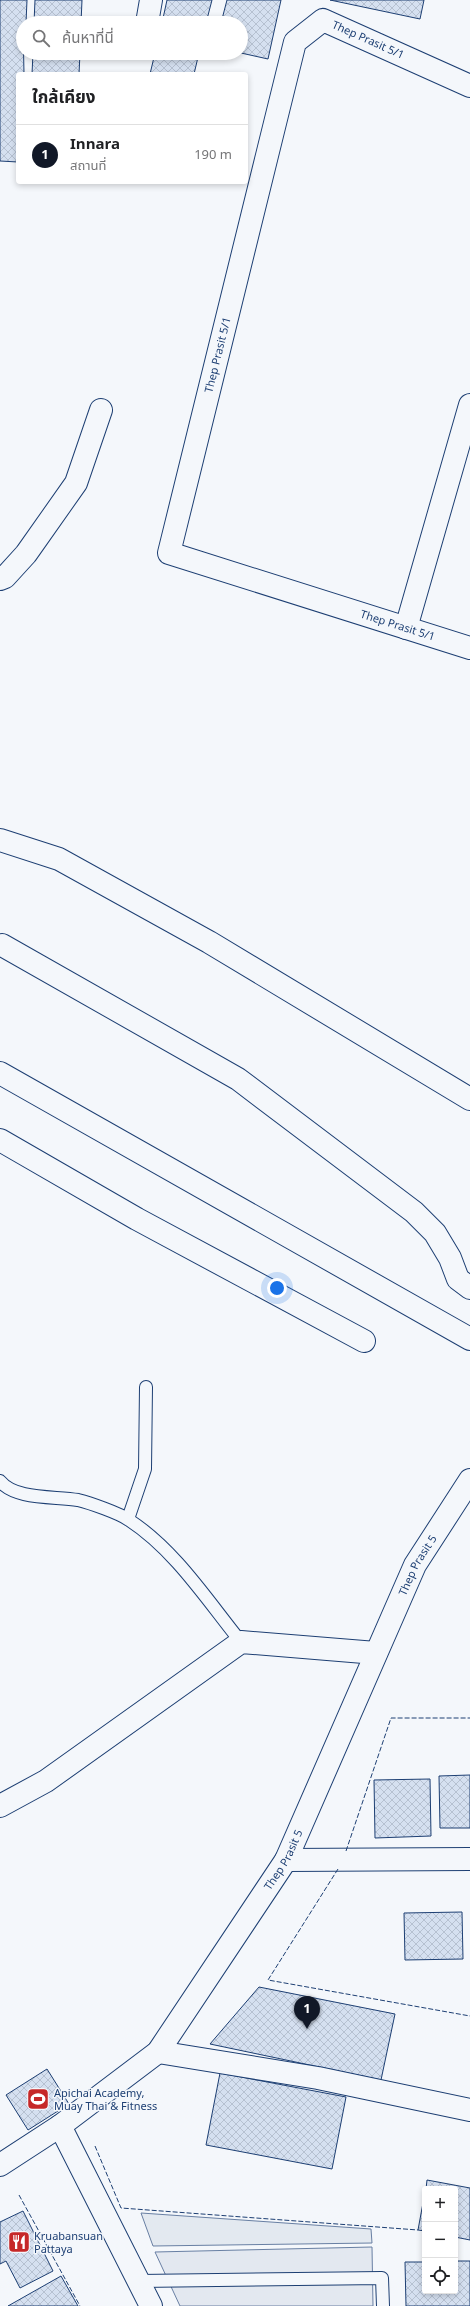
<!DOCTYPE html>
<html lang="th">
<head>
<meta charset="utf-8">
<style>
  body { margin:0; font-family:Georgia,"Noto Sans Thai",serif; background:#f2f2f2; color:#202124 }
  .controls { position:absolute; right:12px; bottom:12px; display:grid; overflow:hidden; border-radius:4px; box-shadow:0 2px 6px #0003 }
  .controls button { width:36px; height:36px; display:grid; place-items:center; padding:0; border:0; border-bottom:1px solid #e0e0e0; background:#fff; color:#202124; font:20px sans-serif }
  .you { position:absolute; left:277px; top:1288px; width:14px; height:14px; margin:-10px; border:3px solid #fff; border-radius:50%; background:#1a73e8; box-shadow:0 0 0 6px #1a73e833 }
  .badge { display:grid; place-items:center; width:26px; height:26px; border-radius:50%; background:#111827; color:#fff; font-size:13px; font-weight:700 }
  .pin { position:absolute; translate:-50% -33px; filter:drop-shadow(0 1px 2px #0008) }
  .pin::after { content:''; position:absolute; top:21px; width:14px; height:12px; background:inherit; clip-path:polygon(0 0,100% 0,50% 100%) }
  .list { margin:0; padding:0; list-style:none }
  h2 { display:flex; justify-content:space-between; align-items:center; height:52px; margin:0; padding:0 16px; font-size:17px }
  h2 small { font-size:13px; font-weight:400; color:#757577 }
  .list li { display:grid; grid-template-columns:26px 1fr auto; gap:12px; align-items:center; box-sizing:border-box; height:60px; padding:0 16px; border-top:1px solid #e0e0e0 }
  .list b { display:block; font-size:15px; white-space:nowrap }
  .list p { margin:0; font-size:13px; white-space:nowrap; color:#757577 }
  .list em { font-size:13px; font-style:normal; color:#757577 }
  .icon { flex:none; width:22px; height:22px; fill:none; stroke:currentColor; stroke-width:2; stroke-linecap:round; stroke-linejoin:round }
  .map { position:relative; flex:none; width:470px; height:2306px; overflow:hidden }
  .search { position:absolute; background:#fff; box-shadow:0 2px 6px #0003; left:16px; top:16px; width:232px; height:44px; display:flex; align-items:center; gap:10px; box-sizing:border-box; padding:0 14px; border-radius:22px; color:#757577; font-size:15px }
  .panel { position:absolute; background:#fff; box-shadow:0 2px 6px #0003; left:16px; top:72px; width:232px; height:112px; border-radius:4px }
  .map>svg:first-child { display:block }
  .green { fill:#e3e9f0; stroke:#687fa3 }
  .parking { fill:#e3e8f0; stroke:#687fa3 }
  .building { fill:url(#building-cross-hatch); stroke:#1d3f73 }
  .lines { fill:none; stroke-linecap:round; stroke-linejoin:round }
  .service-casing { stroke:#1d3f73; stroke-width:14 }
  .minor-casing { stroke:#1d3f73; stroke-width:24 }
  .service { stroke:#f4f7fb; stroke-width:12 }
  .minor { stroke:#f4f7fb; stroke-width:22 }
  .fence { stroke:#1d3f73; stroke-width:1; stroke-dasharray:5 2; stroke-linecap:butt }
  .labels { text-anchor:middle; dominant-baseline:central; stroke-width:3; stroke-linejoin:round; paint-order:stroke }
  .street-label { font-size:11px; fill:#1d3f73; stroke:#f4f7fb }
  .poi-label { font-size:11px; fill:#1d3f73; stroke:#f4f7fb; text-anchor:start }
</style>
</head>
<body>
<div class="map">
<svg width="470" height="2306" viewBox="0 0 470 2306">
  <defs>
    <pattern id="building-cross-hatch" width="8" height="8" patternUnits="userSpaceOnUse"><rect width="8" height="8" fill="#d5e0f0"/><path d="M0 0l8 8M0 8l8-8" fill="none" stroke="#b6c1d1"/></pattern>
  </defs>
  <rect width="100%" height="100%" fill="#f4f7fb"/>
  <path class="green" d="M141,2213L371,2229L372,2243L153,2246Z"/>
  <path class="parking" d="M372,2247L373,2306H180L155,2252Z"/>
  <path class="building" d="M0,0H27L26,23H23L24,74H18V162L0,161Z
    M35,0H82L81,23H34Z
    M167,0H212L206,23H162Z
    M227,0H281L268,59L241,53V23H221Z
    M330,0H424L420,19Z
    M33,53H80L79,74H32Z
    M155,53H199L194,74H150Z
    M470,1775V1828H440L439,1776Z
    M430,1779L431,1836L375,1838L374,1780Z
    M462,1912L463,1959L405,1960L404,1913Z
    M259,1987L395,2014L381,2080L210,2044Z
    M47,2069L69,2104L28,2130L6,2095Z
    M220,2073L346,2097L332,2169L206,2145Z
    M427,2180L470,2188V2240L455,2237V2189H426Z
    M425,2192V2231L418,2230Z
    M23,2211L53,2271L20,2288L6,2261L0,2264V2222Z
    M455,2261H470V2306H406L405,2262H425V2291H455Z
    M61,2276L78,2306H8Z"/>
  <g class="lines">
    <g class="service-casing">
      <path id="service" d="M0,1481C15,1500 55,1496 78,1500C90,1503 119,1513 129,1520C175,1550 207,1600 241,1642
        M128,1519L145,1469L146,1387
        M139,2281L382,2278L383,2306"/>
    </g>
    <g class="minor-casing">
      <g id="minor">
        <path d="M147,23L151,0"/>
        <path id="s1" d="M470,86L323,20L295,42L169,553L470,648"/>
        <path d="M0,579L5,577L26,554L76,483L101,410"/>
        <path d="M406,628L470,405"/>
        <path d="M0,840L59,859L209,942L470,1099"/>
        <path d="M2,945L238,1079L414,1212L435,1233L450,1258L458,1279L470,1288"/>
        <path d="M0,1073L470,1339"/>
        <path d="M0,1140L137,1219L364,1341"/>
        <path d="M0,1806L46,1781L241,1642L376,1653"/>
        <path d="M286,1860L470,1859"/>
        <path d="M158,2052L318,2078L470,2110"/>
        <path d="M60,2126L151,2306"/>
        <path id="s2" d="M0,2165L60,2126L158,2052L286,1860L415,1565L470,1480"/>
      </g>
    </g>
    <use href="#service" class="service"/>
    <use href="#minor" class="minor"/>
    <path class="fence" d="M346,1851L391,1718H470
      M338,1869L268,1980L470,2016
      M95,2146L121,2208L418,2230
      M19,2195L80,2306"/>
  </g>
  <defs>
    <g id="stadium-square" transform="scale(1.15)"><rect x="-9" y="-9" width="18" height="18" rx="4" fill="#c62828" stroke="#f4f7fb"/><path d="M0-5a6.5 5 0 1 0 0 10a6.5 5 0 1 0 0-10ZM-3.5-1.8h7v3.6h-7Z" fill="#fff"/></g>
    <g id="restaurant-square" transform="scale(1.15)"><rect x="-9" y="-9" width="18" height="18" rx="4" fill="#c62828" stroke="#f4f7fb"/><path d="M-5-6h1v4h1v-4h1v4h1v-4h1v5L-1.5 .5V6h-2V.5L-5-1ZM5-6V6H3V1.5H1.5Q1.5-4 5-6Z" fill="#fff"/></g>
  </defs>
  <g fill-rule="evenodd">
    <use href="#stadium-square" x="38" y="2099"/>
    <use href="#restaurant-square" x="19" y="2242"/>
  </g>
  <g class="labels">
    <g class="street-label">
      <text transform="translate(368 40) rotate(24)">Thep Prasit 5/1</text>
      <text transform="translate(218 355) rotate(-76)">Thep Prasit 5/1</text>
      <text stroke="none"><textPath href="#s1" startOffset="963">Thep Prasit 5/1</textPath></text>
      <text stroke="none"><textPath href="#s2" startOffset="748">Thep Prasit 5</textPath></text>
      <text stroke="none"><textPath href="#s2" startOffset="424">Thep Prasit 5</textPath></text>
    </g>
    <g class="poi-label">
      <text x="54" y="2093">Apichai Academy,<tspan x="54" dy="13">Muay Thai &amp; Fitness</tspan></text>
      <text x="34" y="2236">Kruabansuan<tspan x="34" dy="13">Pattaya</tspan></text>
    </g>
  </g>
</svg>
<div class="controls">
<button>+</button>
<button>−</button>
<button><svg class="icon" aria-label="locate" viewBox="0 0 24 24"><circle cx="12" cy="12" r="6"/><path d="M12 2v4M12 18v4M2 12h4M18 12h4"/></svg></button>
</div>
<div class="you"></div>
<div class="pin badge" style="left:307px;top:2029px">1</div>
<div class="search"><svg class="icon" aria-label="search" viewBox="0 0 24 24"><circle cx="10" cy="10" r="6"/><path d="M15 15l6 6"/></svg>ค้นหาที่นี่</div>
<section class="panel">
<h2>ใกล้เคียง<small></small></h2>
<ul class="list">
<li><span class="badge">1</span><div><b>Innara</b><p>สถานที่</p></div><em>190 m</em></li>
</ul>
</section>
</div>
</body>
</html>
